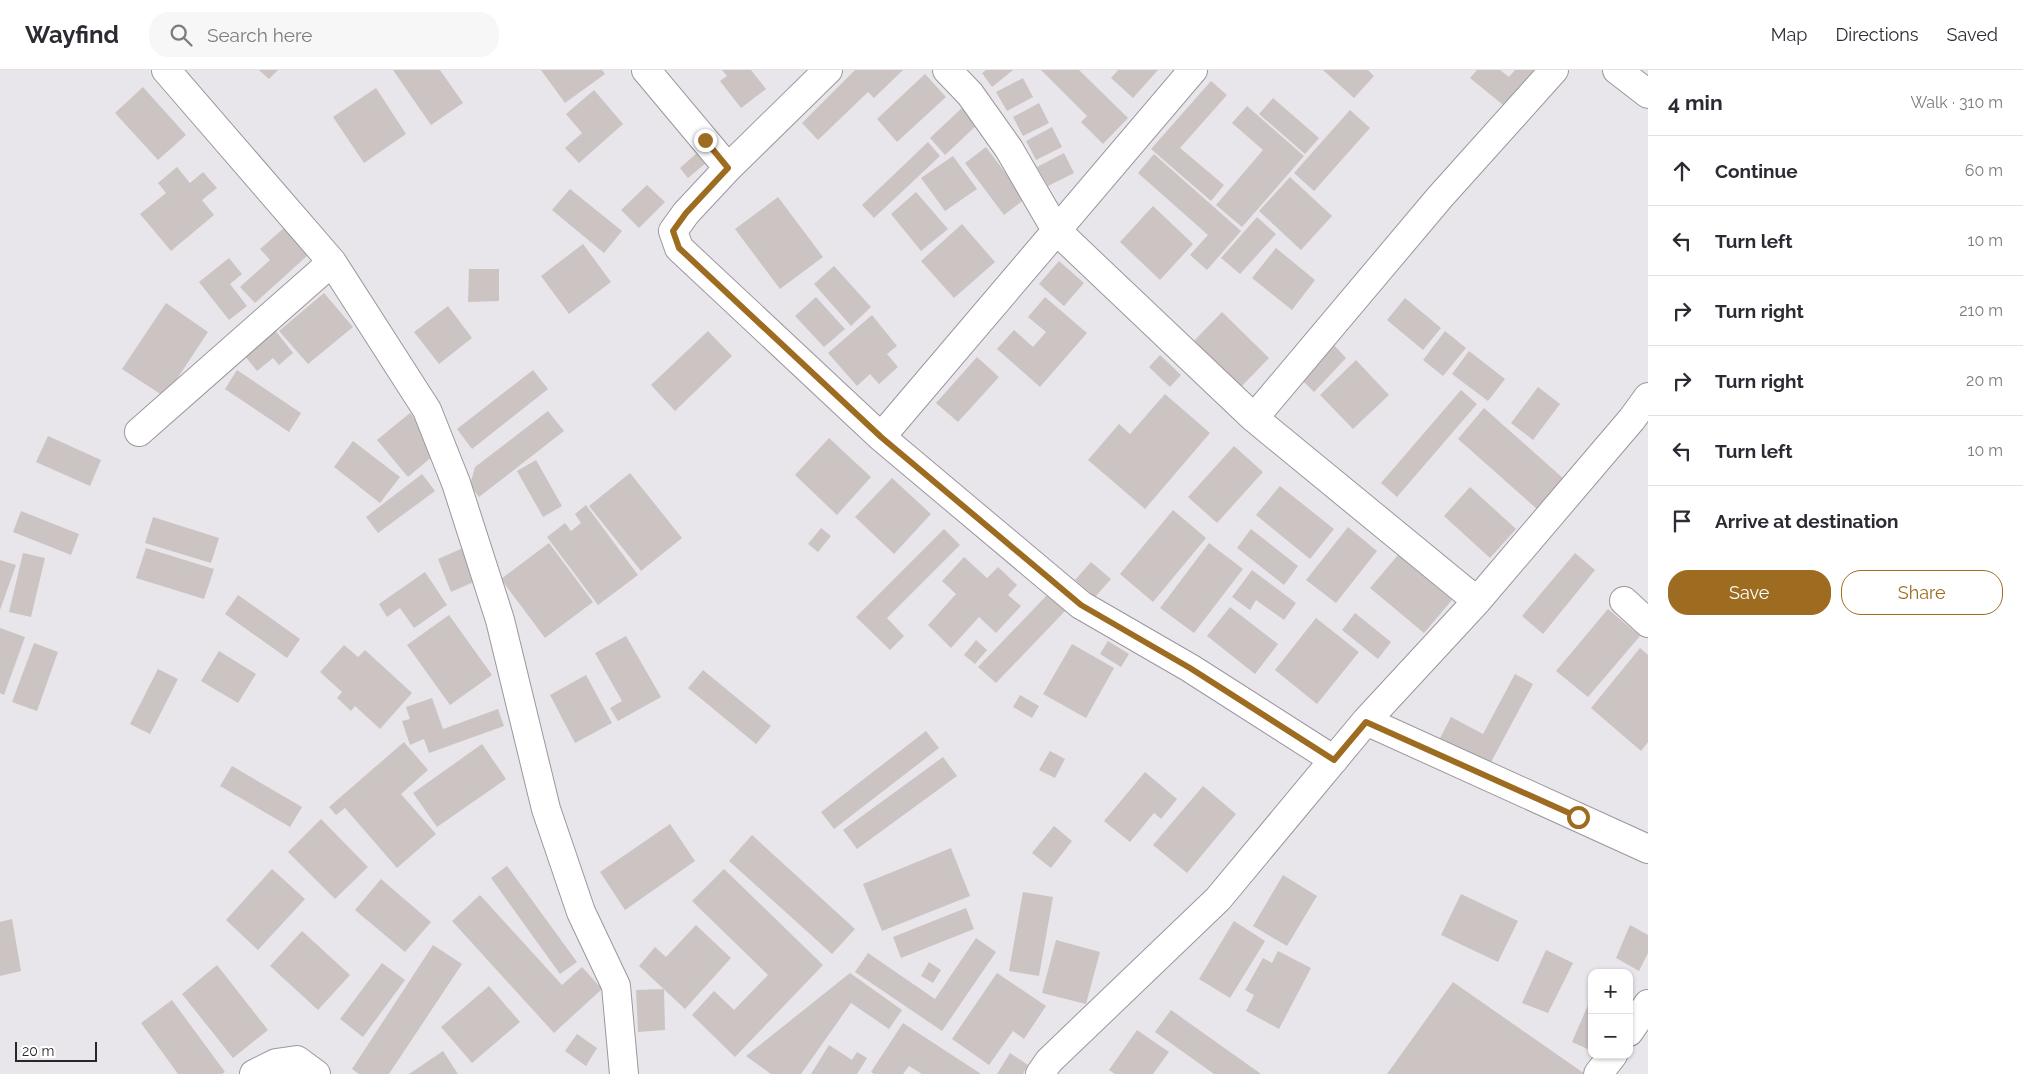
<!DOCTYPE html>
<html lang="en">
<head>
<meta charset="utf-8">
<style>
  body { margin:0; font-family:Raleway,sans-serif; background:#f7f7f7; color:#2b2b33 }
  .controls { position:absolute; right:15px; bottom:15px; display:grid; overflow:hidden; border-radius:10px; box-shadow:0 1px 4px #0004 }
  .controls button { width:45px; height:45px; display:grid; place-items:center; padding:0; border:0; border-bottom:1px solid #e1e1e2; background:#fff; color:#2b2b33; font:25px sans-serif }
  .scale { position:absolute; left:15px; bottom:12px; width:82px; box-sizing:border-box; padding-left:5px; border:2px solid #272628; border-top:0; font-size:14px; line-height:18px; white-space:nowrap; color:#272628; -webkit-text-stroke:4px #fff; paint-order:stroke }
  .stop { position:absolute; width:15px; height:15px; margin:-11px; border:4px solid #9e6c21; border-radius:50%; background:#fff }
  .stop.end { background:#9e6c21; border-color:#fff; box-shadow:0 1px 5px #0008 }
  .list { margin:0; padding:0; list-style:none }
  h2 { display:flex; justify-content:space-between; align-items:center; height:65px; margin:0; padding:0 20px; font-size:21px }
  h2 small { font-size:16px; font-weight:400; color:#7c7c81 }
  .list li { display:grid; grid-template-columns:32px 1fr auto; gap:15px; align-items:center; box-sizing:border-box; height:70px; padding:0 20px; border-top:1px solid #e1e1e2 }
  .list b { display:block; font-size:19px; white-space:nowrap }
  .list em { font-size:16px; font-style:normal; color:#7c7c81 }
  .actions { display:flex; gap:10px; padding:15px 20px }
  .actions a { flex:1; padding:11px 0; border:1px solid #9e6c21; border-radius:20px; text-align:center; font-size:18px; color:#9e6c21 }
  .actions .main { background:#9e6c21; color:#fff }
  .icon { flex:none; width:28px; height:28px; fill:none; stroke:currentColor; stroke-width:2; stroke-linecap:round; stroke-linejoin:round }
  .map { position:relative; flex:none; width:1648px; height:1004px; overflow:hidden }
  header { display:flex; align-items:center; gap:30px; box-sizing:border-box; height:70px; padding:0 25px; background:#fff; border-bottom:1px solid #e1e1e2 }
  header strong { font-size:24px }
  nav { display:flex; gap:28px; margin-inline-start:auto; font-size:18px }
  .search { width:350px; height:45px; background:#f7f7f7; display:flex; align-items:center; gap:12px; box-sizing:border-box; padding:0 18px; border-radius:20px; color:#7c7c81; font-size:19px }
  main { display:flex }
  aside { flex:1; background:#fff }
  .map>svg:first-child { display:block }
  .building { fill:#cbc4c3 }
  .lines { fill:none; stroke-linecap:round; stroke-linejoin:round }
  .minor-casing { stroke:#9a979d; stroke-width:30 }
  .minor { stroke:#fff; stroke-width:28 }
  .route { stroke:#9e6c21; stroke-width:6 }
</style>
</head>
<body>
<header>
<strong>Wayfind</strong>
<div class="search"><svg class="icon" aria-label="search" viewBox="0 0 24 24"><circle cx="10" cy="10" r="6"/><path d="M15 15l6 6"/></svg>Search here</div>
<nav><a>Map</a><a>Directions</a><a>Saved</a></nav>
</header>
<main>
<div class="map">
<svg width="1648" height="1004" viewBox="0 0 1648 1004">
  <rect width="100%" height="100%" fill="#e8e5eb"/>
  <path class="building" d="M259,0H278L269,9Z
    M393,0H440L463,33L431,55Z
    M541,0H602L605,4L565,33Z
    M722,0H751L766,19L741,38L720,11L727,6Z
    M855,0H903L874,28L868,22L818,70L802,53Z
    M986,0H1013L992,17L982,3Z
    M1041,0H1079L1128,48L1103,74L1081,52L1087,46Z
    M1118,0H1158L1133,28L1111,8Z
    M1323,0H1368L1374,6L1354,28Z
    M1477,0H1500L1509,7L1515,0H1539L1508,39L1470,8Z
    M925,4L946,27L897,72L877,49Z
    M1023,8L1033,27L1007,41L996,22Z
    M1211,11L1227,25L1180,78L1224,115L1211,131L1151,79Z
    M143,17L186,65L158,90L115,43Z
    M376,18L406,64L364,93L333,47Z
    M594,20L623,54L579,93L565,78L582,63L566,44Z
    M1273,28L1319,68L1305,84L1259,44Z
    M1039,33L1049,53L1023,66L1013,47Z
    M964,36L979,53L945,85L930,68Z
    M1247,36L1304,86L1242,157L1216,135L1263,80L1232,53Z
    M1350,40L1370,58L1314,121L1294,103Z
    M1052,57L1062,77L1036,90L1026,71Z
    M928,72L940,86L874,148L862,135Z
    M986,77L1025,129L1004,145L965,93Z
    M698,82L707,92L688,108L680,98Z
    M1064,83L1074,103L1048,116L1037,97Z
    M1154,84L1241,161L1207,200L1190,185L1208,165L1138,103Z
    M953,86L977,119L945,141L921,108Z
    M177,97L190,113L203,102L217,118L202,130L214,145L171,181L140,144L166,123L158,113Z
    M1290,107L1332,146L1301,180L1259,141Z
    M647,115L665,132L639,158L621,140Z
    M570,119L622,161L604,183L552,140Z
    M916,122L948,159L921,181L891,144Z
    M778,127L823,187L780,219L735,159Z
    M1153,136L1193,174L1160,210L1120,172Z
    M1257,147L1276,164L1240,204L1221,188Z
    M962,154L995,192L954,228L921,191Z
    M284,158L308,185L255,233L240,217L270,190L260,179Z
    M583,174L611,212L569,244L541,206Z
    M1276,178L1315,210L1292,240L1252,208Z
    M229,188L242,204L230,214L247,236L229,250L199,212Z
    M1059,191L1084,213L1064,236L1039,214Z
    M834,196L871,237L851,256L814,214Z
    M469,199H499V231L468,232Z
    M324,223L353,257L308,294L279,261Z
    M816,227L845,259L824,277L795,246Z
    M1045,227L1087,263L1040,317L997,279L1014,260L1033,277L1046,262L1028,247Z
    M1405,228L1441,258L1423,280L1387,250Z
    M166,233L208,262L165,327L122,299Z
    M448,236L472,268L439,294L414,262Z
    M1222,242L1269,288L1239,319L1192,273Z
    M872,245L897,276L887,284L898,297L879,314L870,304L857,316L828,283Z
    M275,260L293,283L279,295L273,288L257,301L244,285Z
    M708,261L732,286L675,341L651,315Z
    M1445,261L1466,278L1443,306L1423,290Z
    M1332,273L1346,288L1314,322L1299,307Z
    M1469,281L1505,309L1488,331L1452,304Z
    M1160,285L1181,305L1170,317L1149,297Z
    M977,287L999,307L958,352L936,333Z
    M1356,290L1389,325L1353,359L1320,325Z
    M237,300L301,343L289,362L225,319Z
    M533,300L548,319L472,379L457,359Z
    M1538,317L1560,334L1533,370L1511,353Z
    M1461,320L1477,334L1397,427L1381,413Z
    M1165,324L1210,363L1145,439L1088,390L1119,354L1130,364Z
    M1484,338L1565,410L1538,440L1458,369Z
    M548,341L564,361L479,427L470,415L475,397Z
    M410,343L440,380L408,407L377,370Z
    M48,366L101,390L90,416L36,392Z
    M829,368L871,407L837,445L795,405Z
    M353,371L400,407L380,433L334,397Z
    M1234,376L1263,402L1217,453L1188,427Z
    M536,390L562,436L543,447L517,401Z
    M630,403L682,468L641,501L589,436Z
    M422,404L435,421L378,463L366,447Z
    M892,408L931,444L894,484L855,447Z
    M1280,416L1334,459L1310,489L1256,445Z
    M1470,417L1516,459L1490,488L1444,446Z
    M586,435L638,505L598,535L547,467L565,453L571,461L581,453L575,444Z
    M1173,440L1206,468L1153,532L1120,504Z
    M21,441L79,464L71,485L13,462Z
    M153,447L219,468L211,493L145,473Z
    M1348,457L1377,481L1336,533L1306,510Z
    M821,458L831,466L818,482L808,474Z
    M944,459L960,475L887,548L904,566L890,580L856,547Z
    M1251,459L1298,496L1284,515L1237,478Z
    M549,473L593,532L545,568L501,509Z
    M1209,473L1243,499L1194,563L1160,538Z
    M146,478L214,499L204,529L136,508Z
    M463,478L476,511L451,522L438,489Z
    M23,483L45,488L31,547L9,542Z
    M1575,483L1595,500L1543,564L1522,546Z
    M1398,485L1452,530L1424,563L1370,518Z
    M964,487L987,508L998,497L1017,515L1008,525L1021,536L996,563L979,547L951,578L928,555L956,524L942,511Z
    M0,490L16,495L0,540Z
    M1091,492L1111,509L1095,527L1075,510Z
    M1252,500L1296,533L1284,550L1256,530L1250,540L1232,527Z
    M425,502L447,535L414,558L400,538L387,547L379,534Z
    M1049,523L1066,540L996,613L978,597Z
    M238,525L300,569L287,588L225,544Z
    M1230,537L1278,574L1255,604L1207,566Z
    M1608,539L1640,566L1588,627L1556,601Z
    M1355,543L1391,572L1378,589L1342,560Z
    M449,545L492,605L450,635L407,575Z
    M1316,548L1359,582L1317,634L1275,600Z
    M0,558L25,567L4,625L0,623Z
    M626,566L661,627L618,651L610,638L622,631L595,583Z
    M976,570L987,580L975,594L964,585Z
    M1108,571L1129,584L1121,597L1100,584Z
    M34,573L58,582L37,641L12,632Z
    M1072,574L1114,598L1086,648L1043,624Z
    M344,575L358,587L365,580L412,623L380,659L355,636L351,641L337,628L342,622L320,602Z
    M1640,578L1648,585V672L1641,681L1591,638Z
    M219,581L256,604L238,633L201,611Z
    M158,599L178,609L150,664L130,654Z
    M703,600L771,656L756,674L688,618Z
    M1515,604L1533,614L1489,696L1439,670L1451,647L1483,664Z
    M586,605L612,653L575,673L550,625Z
    M1020,625L1039,636L1032,648L1013,637Z
    M432,628L443,659L498,639L504,656L429,683L424,669L410,675L402,651L410,649L406,637Z
    M926,661L939,678L834,759L821,742Z
    M404,672L428,700L401,724L436,764L397,798L345,738L336,745L329,737Z
    M482,674L506,709L437,757L413,723Z
    M1050,681L1065,689L1055,708L1039,700Z
    M943,687L957,706L857,779L843,760Z
    M232,696L302,737L290,757L220,716Z
    M1145,702L1177,729L1161,749L1154,743L1130,772L1104,751Z
    M1203,716L1236,744L1187,803L1153,775Z
    M321,749L368,797L335,829L288,782Z
    M670,754L695,791L625,840L600,802Z
    M1054,756L1072,771L1051,798L1032,783Z
    M752,765L855,859L832,884L729,791Z
    M951,778L970,826L882,861L863,814Z
    M507,796L577,892L560,904L491,808Z
    M272,799L305,829L258,880L226,850Z
    M724,799L823,895L735,987L692,945L714,921L734,940L768,905L692,831Z
    M1283,805L1317,826L1287,876L1253,856Z
    M381,809L431,852L405,882L355,840Z
    M1023,822L1053,827L1039,906L1009,901Z
    M1461,824L1518,851L1498,892L1441,865Z
    M480,825L562,915L582,897L602,919L554,963L452,851Z
    M966,838L974,859L901,888L893,867Z
    M12,849L21,901L0,906V852Z
    M1234,851L1265,871L1230,928L1199,909Z
    M696,855L731,888L685,939L639,896L655,877L666,887Z
    M1630,855L1648,865V883L1639,901L1616,888Z
    M302,861L350,905L318,940L270,896Z
    M976,868L996,882L942,961L855,902L868,883L935,929Z
    M1056,870L1100,882L1086,934L1042,923Z
    M433,875L462,894L389,1004H359L352,999Z
    M1546,880L1573,893L1548,943L1522,933Z
    M1278,881L1311,898L1279,959L1246,941L1254,925L1245,920L1263,888L1272,893Z
    M929,892L941,900L933,913L921,906Z
    M382,893L405,910L363,967L340,949Z
    M217,895L268,960L233,988L182,924Z
    M850,903L902,940L889,959L851,933L801,1004H771L746,986Z
    M997,903L1046,936L1024,969L1013,961L989,995L952,969Z
    M1453,912L1585,1004H1387Z
    M489,916L520,952L472,993L441,957Z
    M664,919L665,960L638,962L636,920Z
    M1592,926V981L1572,972Z
    M172,930L225,1002L222,1004H178L141,953Z
    M1171,940L1261,1004H1214L1155,962Z
    M903,953L981,1004H922L909,996L903,1004H874L871,1002Z
    M1137,960L1169,982L1153,1004H1115L1109,1000Z
    M577,964L597,978L586,996L565,981Z
    M829,975L852,990L857,982L867,988L857,1004H811Z
    M443,981L458,1004H409Z
    M1010,983L1028,995L1023,1004H997Z"/>
  <g class="lines">
    <g class="minor-casing">
      <path id="minor" d="M166,0L332,192L427,340L456,413L500,550L546,739L581,842L616,916L624,1004
        M646,0L728,98
        M828,0L728,98L686,143L673,161L679,178L881,367L1081,535L1190,598L1334,690
        M947,0L970,24L1009,79L1056,160L1254,348L1477,531
        M1617,0L1648,24
        M1254,348L1440,127L1554,0
        M139,362L332,192
        M881,367L1193,0
        M1624,531L1648,553
        M1366,651L1648,779
        M1629,962L1648,934
        M254,1004L276,993L297,990L316,1004
        M1040,1004L1049,991L1218,829L1366,651L1477,531L1632,349L1648,327
        M1598,1004L1613,985"/>
    </g>
    <use href="#minor" class="minor"/>
  </g>
  <g class="lines">
    <path class="route" d="M705,70L728,98L686,143L673,161L679,178L881,367L1081,535L1190,598L1334,690L1366,652L1578,747"/>
  </g>
</svg>
<div class="controls">
<button>+</button>
<button>−</button>
</div>
<div class="scale">20 m</div>
<div class="stop" style="left:1578px;top:747px"></div>
<div class="stop end" style="left:705px;top:70px"></div>
</div>
<aside>
<h2>4 min<small>Walk · 310 m</small></h2>
<ul class="list">
<li><svg class="icon" aria-label="ahead" viewBox="0 0 24 24"><path d="M12 20V5M6 11l6-6 6 6"/></svg><div><b>Continue</b></div><em>60 m</em></li>
<li><svg class="icon" aria-label="left" viewBox="0 0 24 24"><path d="M17 20v-9H6M10 6l-5 5 5 5"/></svg><div><b>Turn left</b></div><em>10 m</em></li>
<li><svg class="icon" aria-label="right" viewBox="0 0 24 24"><path d="M7 20v-9h11M14 6l5 5-5 5"/></svg><div><b>Turn right</b></div><em>210 m</em></li>
<li><svg class="icon" aria-label="right" viewBox="0 0 24 24"><path d="M7 20v-9h11M14 6l5 5-5 5"/></svg><div><b>Turn right</b></div><em>20 m</em></li>
<li><svg class="icon" aria-label="left" viewBox="0 0 24 24"><path d="M17 20v-9H6M10 6l-5 5 5 5"/></svg><div><b>Turn left</b></div><em>10 m</em></li>
<li><svg class="icon" aria-label="arrive" viewBox="0 0 24 24"><path d="M6 21V4h12l-3 4 3 4H6"/></svg><div><b>Arrive at destination</b></div></li>
</ul>
<div class="actions"><a class="main">Save</a><a>Share</a></div>
</aside>
</main>
</body>
</html>
